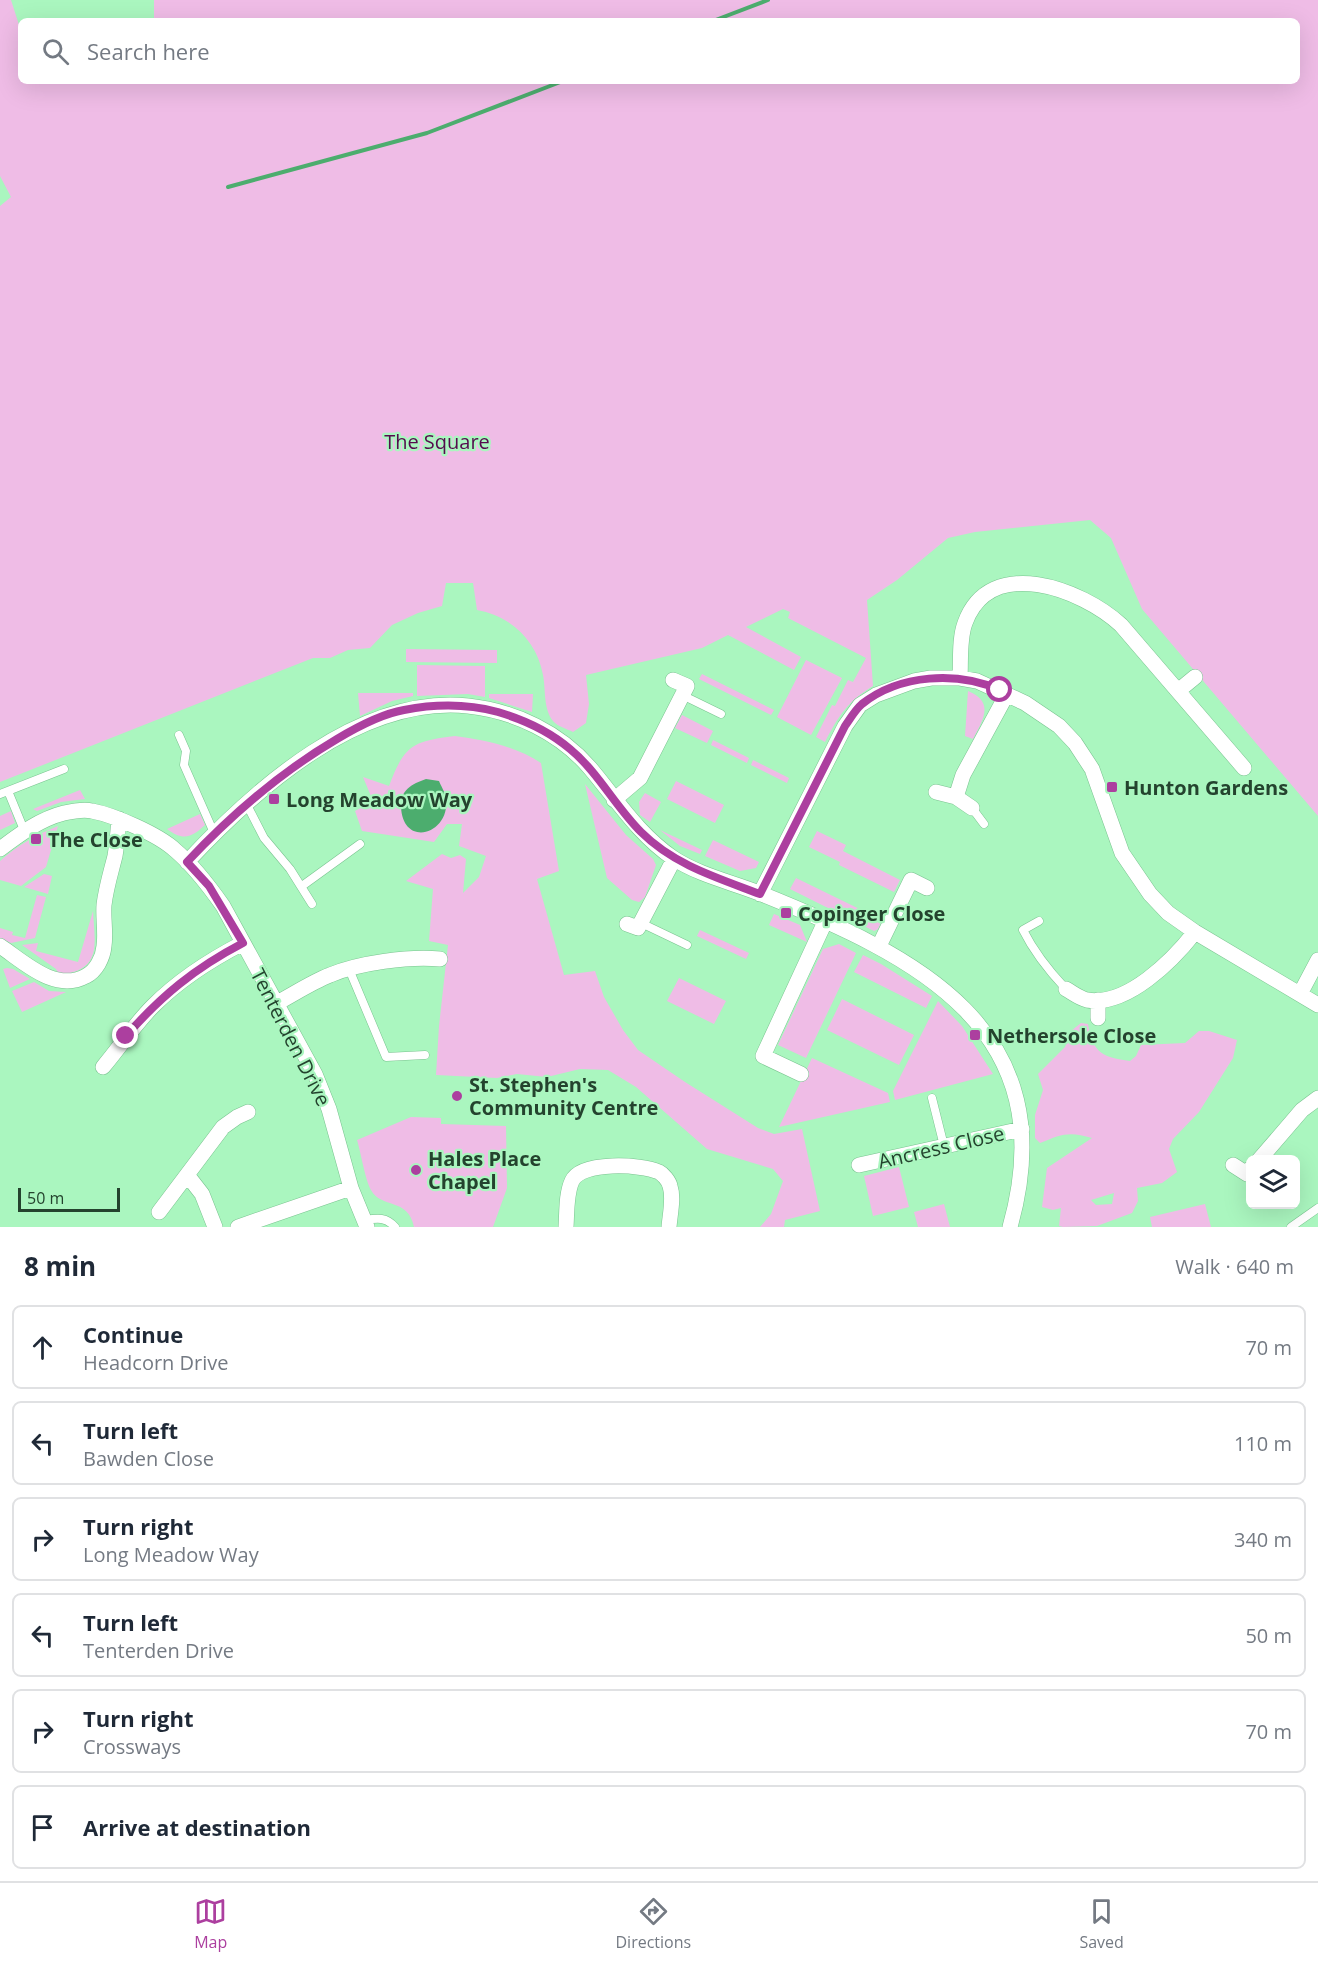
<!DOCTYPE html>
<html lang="en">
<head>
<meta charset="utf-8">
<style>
  body { margin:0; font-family:"Open Sans",sans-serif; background:#f6f6f7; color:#1f2937 }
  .controls { position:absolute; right:18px; bottom:18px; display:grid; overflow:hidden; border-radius:9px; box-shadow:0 6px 24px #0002 }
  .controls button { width:54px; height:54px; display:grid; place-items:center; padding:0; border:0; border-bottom:2px solid #e0e1e3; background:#fff; color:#1f2937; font:30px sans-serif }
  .scale { position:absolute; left:18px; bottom:15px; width:102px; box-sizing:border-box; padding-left:6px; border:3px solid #24432e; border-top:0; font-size:16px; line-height:21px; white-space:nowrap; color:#24432e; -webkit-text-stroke:4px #aaf6bf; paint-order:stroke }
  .stop { position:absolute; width:18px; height:18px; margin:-14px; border:4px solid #ac3f9f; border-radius:50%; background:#fff }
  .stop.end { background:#ac3f9f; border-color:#fff; box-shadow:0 2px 6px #0008 }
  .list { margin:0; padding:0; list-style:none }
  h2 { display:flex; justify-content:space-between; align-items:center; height:78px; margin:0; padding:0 24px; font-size:26px }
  h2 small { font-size:20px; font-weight:400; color:#747a83 }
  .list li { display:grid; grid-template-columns:39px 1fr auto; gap:18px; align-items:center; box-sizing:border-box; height:84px; margin:0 12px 12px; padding:0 12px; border:2px solid #e0e1e3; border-radius:9px }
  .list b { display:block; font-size:22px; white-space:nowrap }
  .list p { margin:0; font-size:20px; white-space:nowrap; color:#747a83 }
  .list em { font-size:20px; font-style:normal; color:#747a83 }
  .icon { flex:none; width:33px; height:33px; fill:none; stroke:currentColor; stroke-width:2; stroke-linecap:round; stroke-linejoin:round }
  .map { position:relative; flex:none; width:1318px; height:1227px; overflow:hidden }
  .search { position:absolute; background:#fff; box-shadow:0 6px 24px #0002; left:18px; right:18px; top:18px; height:66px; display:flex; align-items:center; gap:15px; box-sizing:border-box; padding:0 21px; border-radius:9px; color:#747a83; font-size:22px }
  .sheet { height:654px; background:#fff }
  nav { display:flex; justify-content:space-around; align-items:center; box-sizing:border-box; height:84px; border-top:2px solid #e0e1e3; background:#fff; font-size:16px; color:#747a83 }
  nav a { display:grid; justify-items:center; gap:3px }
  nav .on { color:#ac3f9f }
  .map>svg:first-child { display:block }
  .green { fill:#efbce6; fill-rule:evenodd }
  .water { fill:#4cad6e }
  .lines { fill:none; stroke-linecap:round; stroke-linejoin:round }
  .stream { stroke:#4cad6e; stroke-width:4 }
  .lane-casing { stroke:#79c38f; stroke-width:9 }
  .street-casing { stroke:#79c38f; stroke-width:16 }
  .lane { stroke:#fff; stroke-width:8 }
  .street { stroke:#fff; stroke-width:15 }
  .route { stroke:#ac3f9f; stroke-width:8 }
  .poi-dot { fill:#ac3f9f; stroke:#aaf6bf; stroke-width:2 }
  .labels { text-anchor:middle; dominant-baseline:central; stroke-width:4.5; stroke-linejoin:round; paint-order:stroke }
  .park-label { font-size:20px; fill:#550c4e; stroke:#aaf6bf }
  .poi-label { font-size:20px; font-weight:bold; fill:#24432e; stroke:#aaf6bf; text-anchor:start }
  .street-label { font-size:20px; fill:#24432e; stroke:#aaf6bf }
</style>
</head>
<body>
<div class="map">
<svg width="1318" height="1227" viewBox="0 0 1318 1227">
  <rect width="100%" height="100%" fill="#aaf6bf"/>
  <path class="green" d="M0,0H11L21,31V81H1297V21H154V0H1318V816L1142,609L1111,538L1090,520L975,532L948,538L897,580L867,600L873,686C847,702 839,715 825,742L816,737L832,705L835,706L848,680L853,682L866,658L788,618L790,612L783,609L746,627L801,657L794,670L728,635L702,648L586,675L589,704L586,723L573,732C567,729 557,726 553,721C543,708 546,690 543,675C537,641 511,616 477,610L473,583H446L442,606L418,613L392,625L370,648L348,650L330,658H313L0,782V206L11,197L0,176Z
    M406,649L497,650V663L406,662Z
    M806,660L842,678L811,735L777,717Z
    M417,665L485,666V697L468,694L417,696Z
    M702,674L774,710L771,715L699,679Z
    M968,691C995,702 983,720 973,739L965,736Z
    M358,693H413V696L392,701L360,716Z
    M489,694H533L532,712L489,698Z
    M682,715L713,731L707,743L675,728Z
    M455,736C484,740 516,746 541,763L559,871L537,879L564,975L595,971L604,997L623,1030L638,1050L685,1082L758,1128L774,1134L802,1129L820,1211L785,1220L784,1227H760L771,1214L783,1181L773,1169L707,1149L636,1087L608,1070L580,1069L547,1077L517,1074L497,1078L436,1075L439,1026L448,945L429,941L433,889L406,881L442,854L451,858L460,855L466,859L463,893L479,877L486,856L459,846L462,824H447L434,842L362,831L355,811L373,801L363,777L389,786C404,746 412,741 455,736Z
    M713,740L749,758L747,763L711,745Z
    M753,760L789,778L787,783L751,765Z
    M676,781L724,805L715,823L667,799Z
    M585,784L626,835L653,859L656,865L645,897L639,902L632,900L607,878Z
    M80,790L85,799L61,802L37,811L33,809Z
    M645,793L661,802L650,822L640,815L639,802Z
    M11,811L15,823L0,830V816Z
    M200,814L205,825C191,838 183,841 167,829Z
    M58,826L46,867L21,886L0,880V861C18,845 36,835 58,826Z
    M660,830L702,850L700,854L680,846Z
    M817,831L846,845L843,851L900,880L894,892L839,865L840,862L809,847Z
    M713,840L759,862L756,868L740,871L705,856Z
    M44,874L52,876L48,894L24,887Z
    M796,878L882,920L878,929L874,931L790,889Z
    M37,895L46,897L35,938L11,943L0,938V928L13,932L12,935L25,938Z
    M93,911C95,946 102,970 59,975L56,969L22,945L38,943L36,951L78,962Z
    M774,914L800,925L807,942L769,925Z
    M700,930L749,953L746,959L697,936Z
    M839,944L856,953L806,1058L778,1045L823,949Z
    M863,955L881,964L932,996L926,1008L854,972Z
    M7,968L13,969L30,979L10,988L3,969Z
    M679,978L726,1001L714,1024L667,1001Z
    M34,982L49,991L66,992L22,1012L12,991Z
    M842,999L914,1035L899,1065L827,1030Z
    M938,1001L962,1026L993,1074L895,1100L893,1091Z
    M1081,1023L1088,1024C1093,1054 1103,1057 1130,1061L1136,1056L1141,1045L1185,1043L1199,1031H1209L1237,1040L1233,1058L1199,1112L1173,1139L1169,1149L1177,1172L1162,1183L1137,1188L1138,1201L1132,1213L1097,1226L1063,1227L1059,1226L1061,1208L1053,1210L1042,1207L1047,1168L1092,1138C1070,1131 1061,1134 1040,1143L1035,1138V1115L1043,1090L1038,1074L1065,1047L1071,1031ZM1114,1193L1112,1204L1096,1205L1091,1200Z
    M812,1058L888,1093L890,1102L779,1127Z
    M411,1117L441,1118V1124L506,1126L507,1188L493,1227H414C408,1197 381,1209 371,1190C365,1179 361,1153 357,1140Z
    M899,1167L909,1207L873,1216L864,1176Z
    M944,1204L950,1227H918L914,1212Z
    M1205,1204L1211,1227H1152L1150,1217Z"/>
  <path class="water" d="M426,779L439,781C441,786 445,792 446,798C451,834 403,849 401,807C400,790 412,784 426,779Z"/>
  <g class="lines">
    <path class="stream" d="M713,21L768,0
      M228,187L427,133L563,81"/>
    <g class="lane-casing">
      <path id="lane" d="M682,695L721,714
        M179,735L186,751L184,765L214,833
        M8,791L24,830
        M0,794L64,769
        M246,803L264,838L290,869L312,904
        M972,808L984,824
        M302,886L360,844
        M1039,921L1023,930C1034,952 1049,971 1066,989
        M641,923L687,945
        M349,969L386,1057L425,1055
        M932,1098L944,1146
        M365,1220C378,1218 386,1217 395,1227
        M1291,1227L1318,1208"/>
    </g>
    <g class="street-casing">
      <path id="street" d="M960,678C961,661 959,639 965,623C990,554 1082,589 1121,625L1244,768
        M1178,691L1195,677
        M936,792L956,797L972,808
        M956,797L963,775L1007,694
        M614,800L640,778L687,686L673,680
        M0,849C20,834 40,819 64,813C73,811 84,809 92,811C114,815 159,835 175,850C194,866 209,886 223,906L315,1074L329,1109L351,1188L367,1227
        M187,862C256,788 360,695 468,706C515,711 560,733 590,768C617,800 638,834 673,858C699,875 731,882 759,893C916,956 1066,1028 1010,1227
        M760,894L845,726L860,705L876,695L914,681L931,678H960L977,681L1025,703L1059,726L1075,743L1092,769L1122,853L1150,894L1168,913L1195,932L1318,1005
        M627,924L638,928L674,859
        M0,946C24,962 55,993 86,976C96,971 103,958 104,946C106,933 103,919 104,905C106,888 111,872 115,856C117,844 118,831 119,819
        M879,946L911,880L927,888
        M1066,989C1073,993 1079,998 1087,1000C1127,1007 1173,960 1195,932
        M1300,994L1318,960
        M1098,1000V1018
        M277,1003C294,994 312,982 330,975C358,963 409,956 440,959
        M103,1067C120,1047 134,1025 153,1006C179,980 210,960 243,943
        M801,1074L763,1056L825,922
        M1259,1160L1302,1110L1318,1098
        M859,1165L1022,1129
        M1233,1165L1247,1174L1250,1169
        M188,1176L202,1194L215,1227
        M159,1212L223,1127L237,1117L248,1112
        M238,1227L351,1188
        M566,1227C567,1213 566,1194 572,1181C581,1161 641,1164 659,1172C663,1174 669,1181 670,1186C674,1198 670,1214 669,1227"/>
    </g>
    <use href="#lane" class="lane"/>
    <use href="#street" class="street"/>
  </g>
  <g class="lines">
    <path class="route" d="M126,1036C161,996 195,968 243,943L209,886L187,862C232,814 281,772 337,739C357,727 381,714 404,710C435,704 468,704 498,712C525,720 549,731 570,749C598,772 615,806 641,832C674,865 718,878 760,894L845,726C850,719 855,710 862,704C900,674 957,671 1000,690"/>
  </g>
  <g class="poi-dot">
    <rect x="1106" y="781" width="12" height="12" rx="3"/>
    <rect x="268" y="793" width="12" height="12" rx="3"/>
    <rect x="30" y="833" width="12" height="12" rx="3"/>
    <rect x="780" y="907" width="12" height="12" rx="3"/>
    <rect x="969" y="1029" width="12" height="12" rx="3"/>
    <circle cx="457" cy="1096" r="6"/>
    <circle cx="416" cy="1170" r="6"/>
  </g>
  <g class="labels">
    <g class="park-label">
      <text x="437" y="441">The Square</text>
    </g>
    <g class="poi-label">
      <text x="1124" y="787">Hunton Gardens</text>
      <text x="286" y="799">Long Meadow Way</text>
      <text x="48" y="839">The Close</text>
      <text x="798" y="913">Copinger Close</text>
      <text x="987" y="1035">Nethersole Close</text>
      <text x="469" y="1084">St. Stephen's<tspan x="469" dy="23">Community Centre</tspan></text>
      <text x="428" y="1158">Hales Place<tspan x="428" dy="23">Chapel</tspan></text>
    </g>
    <g class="street-label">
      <text transform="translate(291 1037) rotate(63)">Tenterden Drive</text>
      <text transform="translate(941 1147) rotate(-13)">Ancress Close</text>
    </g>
  </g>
</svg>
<div class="controls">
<button><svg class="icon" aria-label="layers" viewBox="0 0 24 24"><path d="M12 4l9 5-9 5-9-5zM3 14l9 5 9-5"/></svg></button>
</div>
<div class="scale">50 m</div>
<div class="stop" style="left:1000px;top:690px"></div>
<div class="stop end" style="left:126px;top:1036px"></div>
<div class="search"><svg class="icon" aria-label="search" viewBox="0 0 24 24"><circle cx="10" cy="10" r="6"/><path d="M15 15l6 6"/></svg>Search here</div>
</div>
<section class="sheet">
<h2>8 min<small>Walk · 640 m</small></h2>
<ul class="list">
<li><svg class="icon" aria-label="ahead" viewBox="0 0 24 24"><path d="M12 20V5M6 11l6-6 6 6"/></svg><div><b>Continue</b><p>Headcorn Drive</p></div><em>70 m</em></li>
<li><svg class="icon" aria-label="left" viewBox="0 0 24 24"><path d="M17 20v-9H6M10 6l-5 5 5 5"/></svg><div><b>Turn left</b><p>Bawden Close</p></div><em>110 m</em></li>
<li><svg class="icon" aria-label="right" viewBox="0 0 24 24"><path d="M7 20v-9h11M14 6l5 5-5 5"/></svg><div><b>Turn right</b><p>Long Meadow Way</p></div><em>340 m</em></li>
<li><svg class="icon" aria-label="left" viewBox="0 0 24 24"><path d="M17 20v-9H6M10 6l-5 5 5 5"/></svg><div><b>Turn left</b><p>Tenterden Drive</p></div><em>50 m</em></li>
<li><svg class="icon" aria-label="right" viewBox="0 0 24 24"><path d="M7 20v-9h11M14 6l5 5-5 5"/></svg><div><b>Turn right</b><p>Crossways</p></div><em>70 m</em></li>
<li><svg class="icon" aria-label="arrive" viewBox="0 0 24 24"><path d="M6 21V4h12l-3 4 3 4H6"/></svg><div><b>Arrive at destination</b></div></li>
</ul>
</section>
<nav>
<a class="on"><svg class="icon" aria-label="map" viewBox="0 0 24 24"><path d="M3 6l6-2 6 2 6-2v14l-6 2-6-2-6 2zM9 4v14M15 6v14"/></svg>Map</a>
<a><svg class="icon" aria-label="directions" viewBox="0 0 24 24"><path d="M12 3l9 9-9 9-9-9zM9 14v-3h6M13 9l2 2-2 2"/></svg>Directions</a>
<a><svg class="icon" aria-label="saved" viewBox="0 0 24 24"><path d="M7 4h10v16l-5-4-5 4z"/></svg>Saved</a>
</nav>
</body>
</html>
